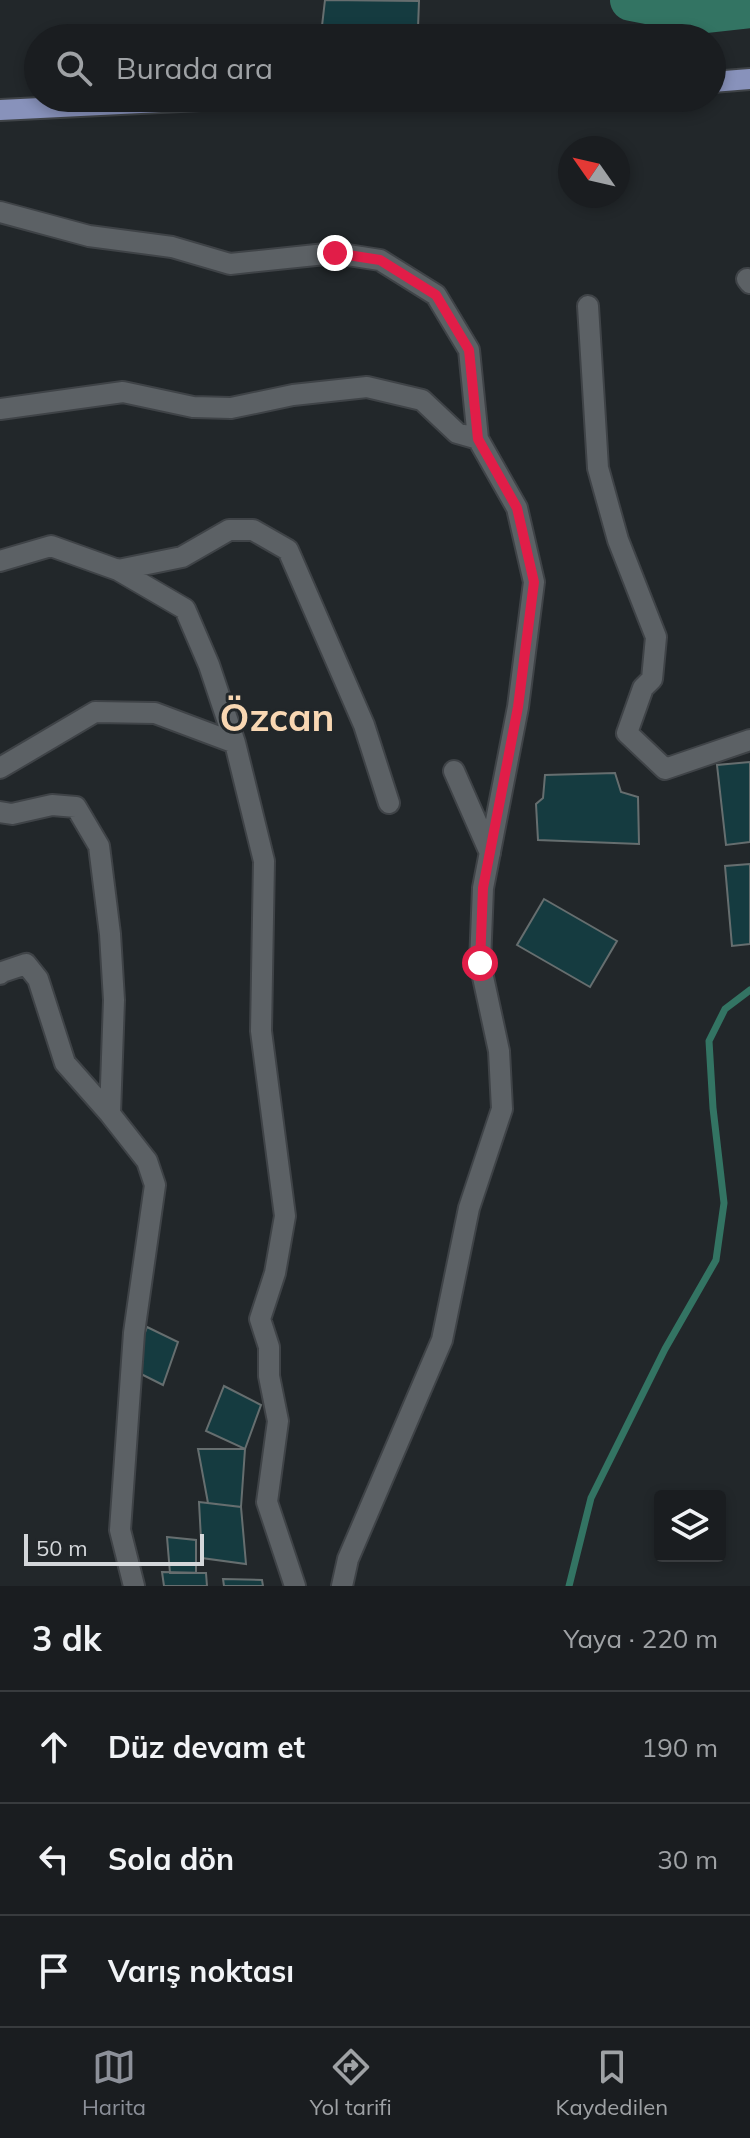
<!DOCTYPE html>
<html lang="tr">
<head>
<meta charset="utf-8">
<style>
  body { margin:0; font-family:Mulish,sans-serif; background:#232629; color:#f1f3f6 }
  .controls { position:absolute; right:24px; bottom:24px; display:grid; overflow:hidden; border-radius:8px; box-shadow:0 4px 12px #0003 }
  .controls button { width:72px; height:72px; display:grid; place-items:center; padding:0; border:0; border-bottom:2px solid #383b3e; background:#1a1d20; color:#f1f3f6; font:40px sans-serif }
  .compass { position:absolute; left:558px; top:136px; width:72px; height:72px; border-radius:50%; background:#1a1d20; box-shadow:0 4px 12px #0003; rotate:304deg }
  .scale { position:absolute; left:24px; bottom:20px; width:180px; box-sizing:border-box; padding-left:8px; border:4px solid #d4d7da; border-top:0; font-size:22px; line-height:28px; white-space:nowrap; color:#d4d7da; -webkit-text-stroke:6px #22272a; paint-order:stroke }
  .stop { position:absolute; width:24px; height:24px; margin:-18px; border:6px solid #e11d48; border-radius:50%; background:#fff }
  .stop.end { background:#e11d48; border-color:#fff; box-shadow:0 2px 8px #0008 }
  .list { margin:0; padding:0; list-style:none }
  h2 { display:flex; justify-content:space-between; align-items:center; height:104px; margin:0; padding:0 32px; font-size:34px }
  h2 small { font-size:26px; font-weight:400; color:#9fa2a5 }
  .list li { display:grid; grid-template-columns:52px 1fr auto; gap:24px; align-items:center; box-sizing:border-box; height:112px; padding:0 32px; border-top:2px solid #383b3e }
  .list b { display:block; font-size:30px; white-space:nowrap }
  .list em { font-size:26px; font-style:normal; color:#9fa2a5 }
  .icon { flex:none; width:44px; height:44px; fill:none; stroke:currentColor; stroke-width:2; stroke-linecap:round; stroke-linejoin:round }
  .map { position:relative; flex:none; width:750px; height:1586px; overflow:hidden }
  .search { position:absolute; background:#1a1d20; box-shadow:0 4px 12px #0003; left:24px; right:24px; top:24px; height:88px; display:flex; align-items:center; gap:20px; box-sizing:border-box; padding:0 28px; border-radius:44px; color:#9fa2a5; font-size:30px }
  .sheet { height:440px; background:#1a1d20 }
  nav { display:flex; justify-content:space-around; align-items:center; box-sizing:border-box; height:112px; border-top:2px solid #383b3e; background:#1a1d20; font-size:22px; color:#9fa2a5 }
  nav a { display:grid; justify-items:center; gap:4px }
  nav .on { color:#8c9099 }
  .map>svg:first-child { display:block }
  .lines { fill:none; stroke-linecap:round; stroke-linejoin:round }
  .stream { stroke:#337463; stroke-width:7 }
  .river { stroke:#337463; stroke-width:42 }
  .building { fill:#153b40; stroke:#666e6f; stroke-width:2 }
  .street-casing { stroke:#3f4347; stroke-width:24 }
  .primary-casing { stroke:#3f4347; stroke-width:24 }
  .street { stroke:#5c6165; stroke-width:20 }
  .primary { stroke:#8892bb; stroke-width:20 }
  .route { stroke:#e11d48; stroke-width:10 }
  .labels { text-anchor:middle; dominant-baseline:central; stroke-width:6; stroke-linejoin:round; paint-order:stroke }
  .district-label { font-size:38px; font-weight:bold; fill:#f8d7b3; stroke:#22272a }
</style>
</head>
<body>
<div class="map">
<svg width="750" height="1586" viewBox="0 0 750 1586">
  <rect width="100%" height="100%" fill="#22272a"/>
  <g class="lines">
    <path class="stream" d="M569,1586L591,1498L665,1349L716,1260L724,1203L713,1108L709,1041L725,1009L750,990"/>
    <path class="river" d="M631,0L698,13L750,7"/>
  </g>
  <path class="building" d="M325,0L419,1L418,28L322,26Z
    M750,762V842L726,845L717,765Z
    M615,773L621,792L638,797L639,844L538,840L536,804L543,798L545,775Z
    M750,864V944L732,946L725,866Z
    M544,899L617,941L590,987L517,945Z
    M147,1327L178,1342L163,1385L131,1369Z
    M224,1386L261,1405L245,1449L206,1431Z
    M198,1449H245L241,1507L208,1503Z
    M199,1502L241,1507L246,1564L202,1558Z
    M167,1537L196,1540V1573H170Z
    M162,1572L206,1573L207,1586H164Z
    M223,1579L262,1580L263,1586H224Z"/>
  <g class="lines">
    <g class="street-casing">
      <path id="street" d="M0,212L89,236L172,247L230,264L335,253L380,260L436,295L469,350L478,439L517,508L534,582L518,707L483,888L480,963L499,1051L502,1109L469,1208L442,1340L348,1559L342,1586
        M747,279L750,283
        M588,306L598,468L618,540L656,637L652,679L643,688L627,733L665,769L750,740
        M0,409L123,392L193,407L231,408L293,395L367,387L422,400L457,433L478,439
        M0,561L51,546L118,570L185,609L209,665L235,743L264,861L261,1031L285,1216L275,1273L260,1319L269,1347V1376L278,1421L267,1502L295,1586
        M118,570L182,557L229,530H253L288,550L364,725L389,803
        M0,768L95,712L155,713L235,743
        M454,771L490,853
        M0,812L12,814L52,805L76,807L99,846L110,934L114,1000L110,1114
        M0,974L2,972L26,964L38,979L65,1063L110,1114L147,1161L155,1185L134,1333L120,1530L134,1586"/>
    </g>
    <g class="primary-casing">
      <path id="primary" d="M712,82L750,79
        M0,110L241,98"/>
    </g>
    <use href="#street" class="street"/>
    <use href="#primary" class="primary"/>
  </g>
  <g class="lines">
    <path class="route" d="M335,253L380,260L436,295L469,350L478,439L517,508L534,582L518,707L483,888L480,963"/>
  </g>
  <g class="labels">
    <g class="district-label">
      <text x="277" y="717">Özcan</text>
    </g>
  </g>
</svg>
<div class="controls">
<button><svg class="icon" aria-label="layers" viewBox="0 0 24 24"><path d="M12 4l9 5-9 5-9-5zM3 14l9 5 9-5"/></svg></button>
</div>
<svg class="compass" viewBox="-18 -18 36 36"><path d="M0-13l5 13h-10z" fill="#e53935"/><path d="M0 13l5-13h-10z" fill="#9fa2a5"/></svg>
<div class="scale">50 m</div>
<div class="stop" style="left:480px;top:963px"></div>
<div class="stop end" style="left:335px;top:253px"></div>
<div class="search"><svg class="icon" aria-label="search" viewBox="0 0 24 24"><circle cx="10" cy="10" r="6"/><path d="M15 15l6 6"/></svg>Burada ara</div>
</div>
<section class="sheet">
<h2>3 dk<small>Yaya · 220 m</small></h2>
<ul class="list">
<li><svg class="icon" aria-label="ahead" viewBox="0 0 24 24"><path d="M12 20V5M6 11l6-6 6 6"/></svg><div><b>Düz devam et</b></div><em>190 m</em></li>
<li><svg class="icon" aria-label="left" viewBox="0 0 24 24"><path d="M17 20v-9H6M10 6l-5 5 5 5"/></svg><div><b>Sola dön</b></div><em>30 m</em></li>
<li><svg class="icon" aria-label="arrive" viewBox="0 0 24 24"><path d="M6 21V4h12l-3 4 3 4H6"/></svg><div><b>Varış noktası</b></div></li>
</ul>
</section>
<nav>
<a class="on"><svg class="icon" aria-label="map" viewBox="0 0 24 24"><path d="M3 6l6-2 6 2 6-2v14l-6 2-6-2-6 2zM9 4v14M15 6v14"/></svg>Harita</a>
<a><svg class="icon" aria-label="directions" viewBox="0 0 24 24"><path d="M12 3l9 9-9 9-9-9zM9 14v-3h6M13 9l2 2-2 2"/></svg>Yol tarifi</a>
<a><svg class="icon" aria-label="saved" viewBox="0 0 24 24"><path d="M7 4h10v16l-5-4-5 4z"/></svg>Kaydedilen</a>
</nav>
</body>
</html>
